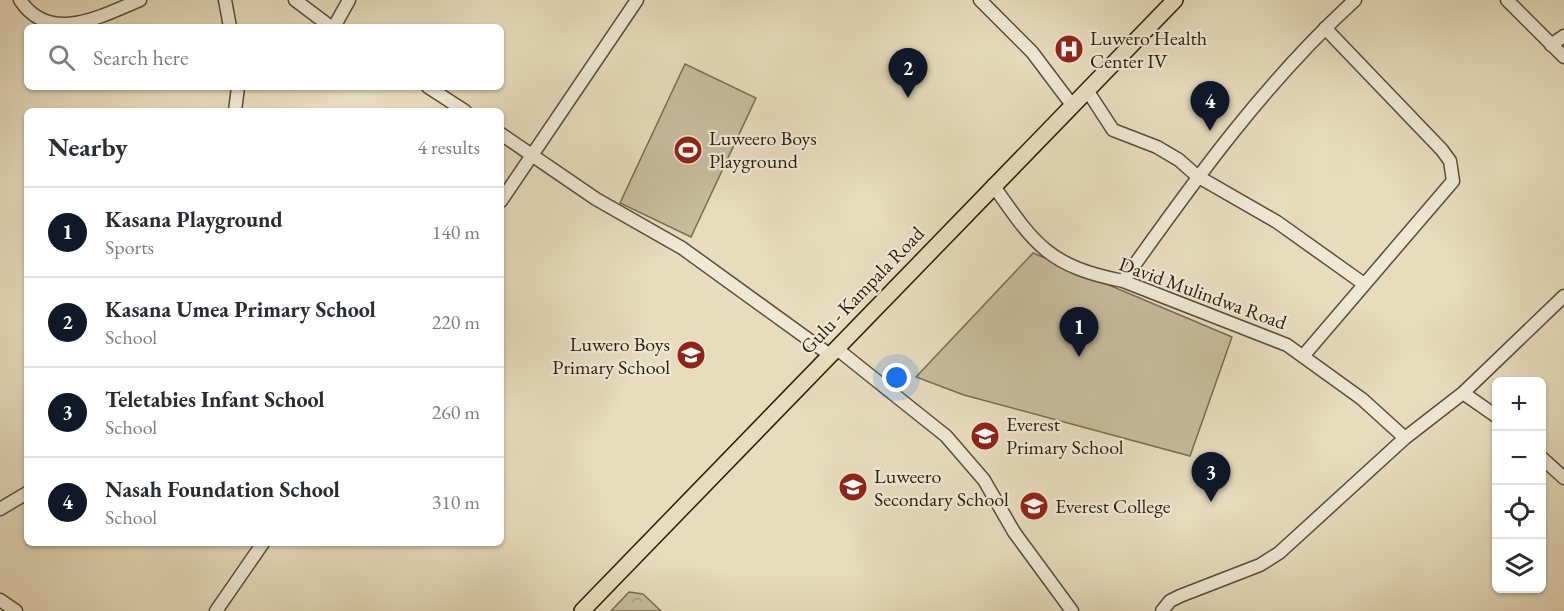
<!DOCTYPE html>
<html lang="en">
<head>
<meta charset="utf-8">
<style>
  body { margin:0; font-family:"EB Garamond",serif; background:#f7f7f7; color:#2b2b33 }
  .controls { position:absolute; right:18px; bottom:18px; display:grid; overflow:hidden; border-radius:9px; box-shadow:0 2px 4px #0004 }
  .controls button { width:54px; height:54px; display:grid; place-items:center; padding:0; border:0; border-bottom:2px solid #e1e1e2; background:#fff; color:#2b2b33; font:30px sans-serif }
  .you { position:absolute; left:897px; top:378px; width:21px; height:21px; margin:-15px; border:4px solid #fff; border-radius:50%; background:#1a73e8; box-shadow:0 0 0 9px #1a73e833 }
  .badge { display:grid; place-items:center; width:39px; height:39px; border-radius:50%; background:#111827; color:#fff; font-size:20px; font-weight:700 }
  .pin { position:absolute; translate:-50% -50px; filter:drop-shadow(0 2px 3px #0008) }
  .pin::after { content:''; position:absolute; top:32px; width:21px; height:18px; background:inherit; clip-path:polygon(0 0,100% 0,50% 100%) }
  .list { margin:0; padding:0; list-style:none }
  h2 { display:flex; justify-content:space-between; align-items:center; height:78px; margin:0; padding:0 24px; font-size:26px }
  h2 small { font-size:20px; font-weight:400; color:#7c7c81 }
  .list li { display:grid; grid-template-columns:39px 1fr auto; gap:18px; align-items:center; box-sizing:border-box; height:90px; padding:0 24px; border-top:2px solid #e1e1e2 }
  .list b { display:block; font-size:22px; white-space:nowrap }
  .list p { margin:0; font-size:20px; white-space:nowrap; color:#7c7c81 }
  .list em { font-size:20px; font-style:normal; color:#7c7c81 }
  .icon { flex:none; width:33px; height:33px; fill:none; stroke:currentColor; stroke-width:2; stroke-linecap:round; stroke-linejoin:round }
  .map { position:relative; flex:none; width:1564px; height:611px; overflow:hidden }
  .search { position:absolute; background:#fff; box-shadow:0 2px 4px #0004; left:24px; top:24px; width:480px; height:66px; display:flex; align-items:center; gap:15px; box-sizing:border-box; padding:0 21px; border-radius:9px; color:#7c7c81; font-size:22px }
  .panel { position:absolute; background:#fff; box-shadow:0 2px 4px #0004; left:24px; top:108px; width:480px; height:438px; border-radius:9px }
  .map>svg:first-child { display:block }
  .grass { fill:#c7bc9f; stroke:#7a6c54; stroke-width:1.5 }
  .forest { fill:url(#forest-crowns); stroke:#7a6c54; stroke-width:1.5 }
  .lines { fill:none; stroke-linecap:round; stroke-linejoin:round }
  .minor-casing { stroke:#5b4d36; stroke-width:15 }
  .major-casing { stroke:#2c1d09; stroke-width:18 }
  .minor { stroke:#efe8d5; stroke-width:12 }
  .major { stroke:#e7dcbe; stroke-width:15 }
  .labels { text-anchor:middle; dominant-baseline:central; stroke-width:4.5; stroke-linejoin:round; paint-order:stroke }
  .poi-label { font-size:20px; fill:#2c1d09; stroke:#efe8d5; text-anchor:start }
  .street-label { font-size:20px; fill:#2c1d09; stroke:#efe8d5 }
</style>
</head>
<body>
<div class="map">
<svg width="1564" height="611" viewBox="0 0 1564 611">
  <defs>
    <pattern id="forest-crowns" width="20" height="18" patternUnits="userSpaceOnUse" patternTransform="scale(1.5)"><rect width="20" height="18" fill="#c7bc9f"/><path d="M2 6a3 3 0 1 1 6 0M12 15a3 3 0 1 1 6 0" fill="none" stroke="#aba188"/></pattern>
  </defs>
  <rect width="100%" height="100%" fill="#e7dcbe"/>
  <filter id="stains"><feTurbulence type="fractalNoise" baseFrequency=".00333" numOctaves="4"/><feColorMatrix values="0 0 0 0 .2 0 0 0 0 .09 0 0 0 0 .02 0 0 0 .5 -.17"/></filter>
  <radialGradient id="worn" r=".72"><stop offset=".6" stop-color="#630" stop-opacity="0"/><stop offset="1" stop-color="#630" stop-opacity=".3"/></radialGradient>
  <path class="grass" d="M685,64L756,98L691,237L620,203Z
    M1033,253L1232,337L1190,456L964,395L916,377Z"/>
  <path class="forest" d="M629,592L643,594L661,611H611Z"/>
  <g class="lines">
    <g class="minor-casing">
      <path id="minor" d="M20,0C50,45 101,16 140,0
        M225,0L230,27
        M295,0L331,27
        M980,0L1032,52L1072,105
        M1507,0L1564,57
        M334,27L349,0
        M1551,45L1564,36
        M428,87L465,111
        M1087,90L1113,130L1157,147L1179,160L1197,176L1277,222L1364,284
        M235,111L238,87
        M501,134L596,199L682,248L830,355
        M993,185C1035,245 1048,266 1123,281L1287,345L1362,399L1405,438
        M501,201L637,0
        M1123,281C1194,181 1265,82 1355,0
        M837,349L946,436L984,480L1014,532L1072,611
        M1304,355L1453,181L1450,161L1442,150L1325,28
        M1463,393L1496,416
        M1542,458L1564,478
        M0,509L27,493
        M0,600L16,611
        M216,611L263,543
        M1162,611L1170,601L1180,596L1260,565L1279,553L1405,438L1463,393L1564,296"/>
    </g>
    <g class="major-casing">
      <path id="major" d="M582,611L1175,0"/>
    </g>
    <use href="#minor" class="minor"/>
    <use href="#major" class="major"/>
  </g>
  <defs>
    <g id="hospital-disc" transform="scale(1.5)"><circle r="9.5" fill="#8f2418" stroke="#efe8d5"/><path d="M-5-5h3v3.5h4V-5h3V5h-3V1.5h-4V5h-3Z" fill="#fff"/></g>
    <g id="stadium-disc" transform="scale(1.5)"><circle r="9.5" fill="#8f2418" stroke="#efe8d5"/><path d="M0-5a6.5 5 0 1 0 0 10a6.5 5 0 1 0 0-10ZM-3.5-1.8h7v3.6h-7Z" fill="#fff"/></g>
    <g id="school-disc" transform="scale(1.5)"><circle r="9.5" fill="#8f2418" stroke="#efe8d5"/><path d="M0-5L7-2L0 1L-7-2ZM-4 1L0 2.5L4 1V4Q0 6-4 4Z" fill="#fff"/></g>
  </defs>
  <g fill-rule="evenodd">
    <use href="#hospital-disc" x="1069" y="49"/>
    <use href="#stadium-disc" x="688" y="150"/>
    <use href="#school-disc" x="691" y="355"/>
    <use href="#school-disc" x="985" y="436"/>
    <use href="#school-disc" x="853" y="487"/>
    <use href="#school-disc" x="1034" y="506"/>
  </g>
  <g class="labels">
    <g class="poi-label">
      <text x="1090" y="38">Luwero Health<tspan x="1090" dy="23">Center IV</tspan></text>
      <text x="709" y="138">Luweero Boys<tspan x="709" dy="23">Playground</tspan></text>
      <text x="670" y="344" text-anchor="end">Luwero Boys<tspan x="670" dy="23">Primary School</tspan></text>
      <text x="1006" y="424">Everest<tspan x="1006" dy="23">Primary School</tspan></text>
      <text x="874" y="476">Luweero<tspan x="874" dy="23">Secondary School</tspan></text>
      <text x="1055" y="506">Everest College</text>
    </g>
    <g class="street-label">
      <text transform="translate(862 290) rotate(-46)">Gulu - Kampala Road</text>
      <text transform="translate(1203 293) rotate(20)">David Mulindwa Road</text>
    </g>
  </g>
  <rect width="100%" height="100%" filter="url(#stains)"/>
  <rect width="100%" height="100%" fill="url(#worn)"/>
</svg>
<div class="controls">
<button>+</button>
<button>−</button>
<button><svg class="icon" aria-label="locate" viewBox="0 0 24 24"><circle cx="12" cy="12" r="6"/><path d="M12 2v4M12 18v4M2 12h4M18 12h4"/></svg></button>
<button><svg class="icon" aria-label="layers" viewBox="0 0 24 24"><path d="M12 4l9 5-9 5-9-5zM3 14l9 5 9-5"/></svg></button>
</div>
<div class="you"></div>
<div class="pin badge" style="left:1079px;top:357px">1</div>
<div class="pin badge" style="left:908px;top:98px">2</div>
<div class="pin badge" style="left:1211px;top:502px">3</div>
<div class="pin badge" style="left:1210px;top:131px">4</div>
<div class="search"><svg class="icon" aria-label="search" viewBox="0 0 24 24"><circle cx="10" cy="10" r="6"/><path d="M15 15l6 6"/></svg>Search here</div>
<section class="panel">
<h2>Nearby<small>4 results</small></h2>
<ul class="list">
<li><span class="badge">1</span><div><b>Kasana Playground</b><p>Sports</p></div><em>140 m</em></li>
<li><span class="badge">2</span><div><b>Kasana Umea Primary School</b><p>School</p></div><em>220 m</em></li>
<li><span class="badge">3</span><div><b>Teletabies Infant School</b><p>School</p></div><em>260 m</em></li>
<li><span class="badge">4</span><div><b>Nasah Foundation School</b><p>School</p></div><em>310 m</em></li>
</ul>
</section>
</div>
</body>
</html>
